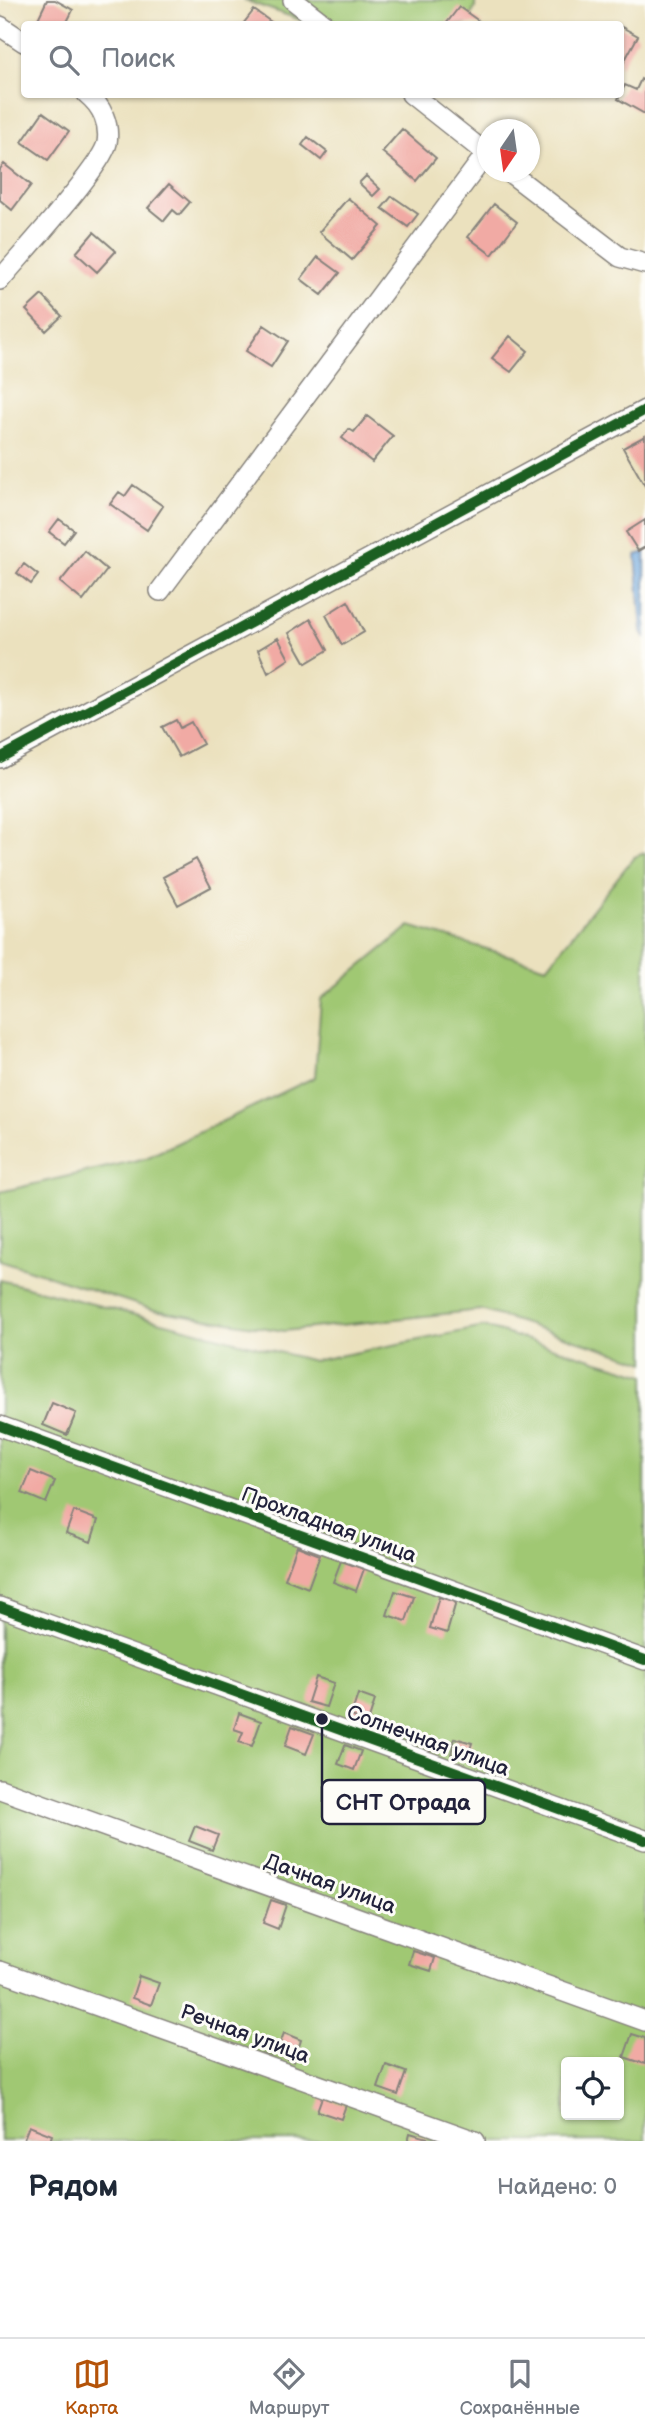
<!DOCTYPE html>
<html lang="ru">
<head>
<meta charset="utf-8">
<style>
  body { margin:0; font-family:"Balsamiq Sans",sans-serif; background:#f2f2f3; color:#1f2937 }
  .controls { position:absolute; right:21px; bottom:21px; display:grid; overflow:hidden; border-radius:7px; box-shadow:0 2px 5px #0004 }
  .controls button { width:63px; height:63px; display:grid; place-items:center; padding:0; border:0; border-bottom:2px solid #e0e1e3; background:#fff; color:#1f2937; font:35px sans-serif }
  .compass { position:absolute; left:477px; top:119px; width:63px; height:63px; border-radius:50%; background:#fff; box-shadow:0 2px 5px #0004; rotate:193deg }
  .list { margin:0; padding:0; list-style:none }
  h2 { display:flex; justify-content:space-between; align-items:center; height:91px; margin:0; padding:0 28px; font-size:30px }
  h2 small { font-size:23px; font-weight:400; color:#747a83 }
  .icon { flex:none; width:38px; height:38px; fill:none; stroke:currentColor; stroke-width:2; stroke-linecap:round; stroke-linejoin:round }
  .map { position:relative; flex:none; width:645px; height:2141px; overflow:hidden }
  .search { position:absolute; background:#fff; box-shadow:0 2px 5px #0004; left:21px; right:21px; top:21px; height:77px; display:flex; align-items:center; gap:18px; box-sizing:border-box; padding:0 24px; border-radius:7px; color:#747a83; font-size:26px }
  .sheet { height:196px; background:#fff }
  nav { display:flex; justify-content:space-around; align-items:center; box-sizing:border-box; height:98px; border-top:2px solid #e0e1e3; background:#fff; font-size:19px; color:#747a83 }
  nav a { display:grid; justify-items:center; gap:4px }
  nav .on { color:#b45309 }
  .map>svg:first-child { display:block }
  .green { fill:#a0c873; stroke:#617557; stroke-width:2; fill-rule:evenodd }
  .water { fill:#6fa8de; stroke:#48658c; stroke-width:2 }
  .building { fill:#f1aaa4 }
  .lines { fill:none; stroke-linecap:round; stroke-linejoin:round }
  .street-casing { stroke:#86827c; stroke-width:22 }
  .street { stroke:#fff; stroke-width:19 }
  .cycleway-casing { stroke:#fdfcf7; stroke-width:15 }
  .cycleway { stroke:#1b5e20; stroke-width:10 }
  .labels { text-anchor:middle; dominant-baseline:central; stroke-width:6; stroke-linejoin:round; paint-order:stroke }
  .street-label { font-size:21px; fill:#22223b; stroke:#fdfcf7 }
  .leader { fill:none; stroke:#22223b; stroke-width:2.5 }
  .callout-dot { fill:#22223b; stroke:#fdfcf7; stroke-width:2.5 }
  .callout { fill:#fdfcf7; stroke:#22223b; stroke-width:2.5 }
  .callout-label { font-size:23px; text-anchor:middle; font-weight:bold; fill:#22223b }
</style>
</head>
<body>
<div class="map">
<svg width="645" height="2141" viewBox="0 0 645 2141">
  <rect width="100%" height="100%" fill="#fdfcf7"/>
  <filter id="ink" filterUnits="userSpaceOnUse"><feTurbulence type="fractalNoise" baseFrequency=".0143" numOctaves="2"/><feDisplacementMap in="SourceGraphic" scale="14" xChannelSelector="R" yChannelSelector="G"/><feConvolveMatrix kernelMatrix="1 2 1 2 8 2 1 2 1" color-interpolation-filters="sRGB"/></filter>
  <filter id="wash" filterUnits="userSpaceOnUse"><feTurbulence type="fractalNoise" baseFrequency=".00686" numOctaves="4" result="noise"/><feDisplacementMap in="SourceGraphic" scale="28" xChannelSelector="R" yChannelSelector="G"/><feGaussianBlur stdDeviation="1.57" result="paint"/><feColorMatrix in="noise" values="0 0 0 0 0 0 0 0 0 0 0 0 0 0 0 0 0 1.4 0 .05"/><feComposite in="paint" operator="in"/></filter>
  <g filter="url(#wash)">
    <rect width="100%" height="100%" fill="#ebe1be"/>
    <path class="green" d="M244,0H475V8L466,24H312Z
      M645,853V1362L481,1310L284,1331L154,1310L0,1260V1192L146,1158L315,1077L321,999L410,926L547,967L634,857Z
      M0,1280L313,1361L484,1327L645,1375V2141H0ZM566,2062H619V2115H566Z"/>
    <path class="water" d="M645,552V637L642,632L636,555Z"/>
    <g id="blocks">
      <path class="building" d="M47,0H55L73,10L66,24L36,23Z
        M459,7L483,24H446Z
        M254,10L274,24H243Z
        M620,26L638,36L620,69Z
        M641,79L645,82V114L618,99L625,85L636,90Z
        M43,112L69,131L48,160L22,142Z
        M402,129L436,158L417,181L382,152Z
        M308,137L327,152L321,160L302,145Z
        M4,164L31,185L12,210L0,200V169Z
        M366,176L380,189L373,196L359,183Z
        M169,184L190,202L179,215L173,210L164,221L148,208Z
        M392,196L418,214L408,227L382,208Z
        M348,198L381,226L352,260L319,232Z
        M494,204L517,222L492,255L468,237Z
        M94,232L116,251L97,272L76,253Z
        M318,257L340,273L322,295L301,279Z
        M42,295L62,316L46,331L26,310Z
        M264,325L288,341L271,367L246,351Z
        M510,336L528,351L511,372L492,358Z
        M367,416L393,436L372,462L342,438L349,429L354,432Z
        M645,436V486L623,448Z
        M133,485L163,506L147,530L110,504L119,492L125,496Z
        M59,519L74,530L64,543L49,532Z
        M645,520V547L638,551L626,532Z
        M85,551L107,570L83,601L60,582Z
        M24,564L38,575L31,584L17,573Z
        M348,601L364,632L342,645L326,615Z
        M311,619L328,650L306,663L289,633Z
        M278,638L289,659L268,673L258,650Z
        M176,720L180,728L191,722L203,744L179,757L162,727Z
        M196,859L211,887L178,905L163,877Z
        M52,1403L76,1413L67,1435L43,1425Z
        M31,1471L55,1481L46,1503L22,1493Z
        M74,1511L98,1520L91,1542L66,1533Z
        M297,1546L320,1555L308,1588L285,1579Z
        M341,1561L364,1569L356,1591L333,1582Z
        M395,1591L414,1597L406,1621L387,1615Z
        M439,1597L456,1602L447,1633L430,1628Z
        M316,1677L334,1683L326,1707L308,1702Z
        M358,1694L375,1700L368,1722L351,1716Z
        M239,1713L261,1721L252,1746L239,1742L243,1732L234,1729Z
        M292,1726L314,1734L306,1754L285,1746Z
        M455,1738L472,1743L467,1759L451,1754Z
        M345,1745L361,1751L354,1770L338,1764Z
        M195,1826L218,1835L212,1850L189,1841Z
        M271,1900L286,1905L278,1929L263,1923Z
        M413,1951L435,1958L431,1971L409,1964Z
        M139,1976L159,1983L151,2005L132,1998Z
        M284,2033L301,2040L294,2062L276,2054Z
        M632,2034L645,2038V2064L624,2057Z
        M386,2065L406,2072L398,2095L378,2088Z
        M322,2097L346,2105L341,2119L317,2111Z
        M29,2126L52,2135L50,2141H23Z
        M410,2133L427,2138L426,2141H408Z"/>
    </g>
  </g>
  <g filter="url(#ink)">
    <use href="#blocks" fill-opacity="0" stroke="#86827c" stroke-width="2"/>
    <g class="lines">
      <g class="street-casing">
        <path id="street" d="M293,0L324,24
          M0,26L24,42
          M411,94L488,155
          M509,172L620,257L645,264
          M0,280C20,256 102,167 107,143C110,124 102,106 87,94
          M160,591L486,154
          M0,758L645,410
          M0,1426L645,1660
          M0,1607L645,1840
          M0,1789L645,2021
          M0,1971L475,2141"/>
      </g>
      <use href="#street" class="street"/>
      <g class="cycleway-casing">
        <path id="cycleway" d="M0,758L645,410
          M0,1426L645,1660
          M0,1607L645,1840"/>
      </g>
      <use href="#cycleway" class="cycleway"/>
    </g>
  </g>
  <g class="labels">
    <g class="street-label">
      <text transform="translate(329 1525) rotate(20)">Прохладная улица</text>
      <text transform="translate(428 1741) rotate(20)">Солнечная улица</text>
      <text transform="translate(330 1884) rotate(20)">Дачная улица</text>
      <text transform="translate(245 2034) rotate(20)">Речная улица</text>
    </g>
  </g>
  <path class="leader" d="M322 1719L322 1802"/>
  <circle class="callout-dot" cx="322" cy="1719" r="7"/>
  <rect class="callout" x="322" y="1780" width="163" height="44" rx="7"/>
  <g class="callout-label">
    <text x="403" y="1810">СНТ Отрада</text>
  </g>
</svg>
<div class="controls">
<button><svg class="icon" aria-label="locate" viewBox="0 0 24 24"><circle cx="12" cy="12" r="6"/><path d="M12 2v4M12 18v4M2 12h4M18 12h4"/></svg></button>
</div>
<svg class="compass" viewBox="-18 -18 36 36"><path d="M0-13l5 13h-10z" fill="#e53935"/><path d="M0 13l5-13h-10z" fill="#747a83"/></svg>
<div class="search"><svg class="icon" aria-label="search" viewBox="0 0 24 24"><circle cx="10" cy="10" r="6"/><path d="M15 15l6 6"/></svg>Поиск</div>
</div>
<section class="sheet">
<h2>Рядом<small>Найдено: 0</small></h2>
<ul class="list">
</ul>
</section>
<nav>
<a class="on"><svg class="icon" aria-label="map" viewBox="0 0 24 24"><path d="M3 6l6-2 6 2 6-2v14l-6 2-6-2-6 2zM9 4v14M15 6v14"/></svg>Карта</a>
<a><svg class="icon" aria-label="directions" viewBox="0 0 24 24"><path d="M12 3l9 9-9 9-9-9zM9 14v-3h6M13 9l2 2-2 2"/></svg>Маршрут</a>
<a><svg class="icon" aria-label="saved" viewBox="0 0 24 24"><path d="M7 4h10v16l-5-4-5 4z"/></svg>Сохранённые</a>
</nav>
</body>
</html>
